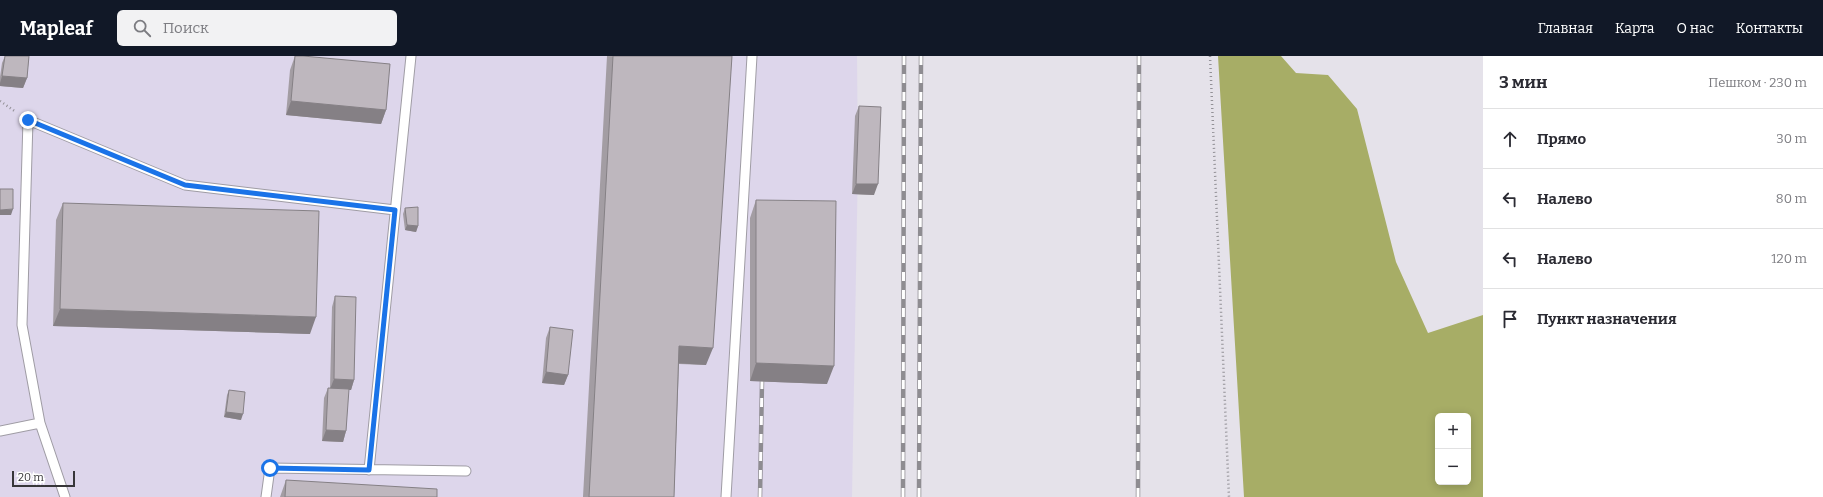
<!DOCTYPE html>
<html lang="ru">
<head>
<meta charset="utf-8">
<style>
  body { margin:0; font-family:Bitter,serif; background:#f2f2f3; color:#2b2b33 }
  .controls { position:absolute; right:12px; bottom:12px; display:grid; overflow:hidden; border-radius:6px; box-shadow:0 2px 10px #0003 }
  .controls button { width:36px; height:36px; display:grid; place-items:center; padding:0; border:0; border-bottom:1px solid #e1e1e2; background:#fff; color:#2b2b33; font:20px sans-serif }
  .scale { position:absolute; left:12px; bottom:10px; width:63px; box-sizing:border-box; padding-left:4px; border:2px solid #373639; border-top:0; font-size:11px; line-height:14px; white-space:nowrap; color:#373639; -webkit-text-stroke:3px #fff; paint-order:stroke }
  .stop { position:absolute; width:12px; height:12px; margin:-9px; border:3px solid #1a73e8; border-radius:50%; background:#fff }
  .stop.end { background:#1a73e8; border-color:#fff; box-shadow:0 1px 4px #0008 }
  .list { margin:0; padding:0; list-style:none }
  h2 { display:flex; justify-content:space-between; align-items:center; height:52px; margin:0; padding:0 16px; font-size:17px }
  h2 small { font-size:13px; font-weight:400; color:#7c7c81 }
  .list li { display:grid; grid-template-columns:26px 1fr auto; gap:12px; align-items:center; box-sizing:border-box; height:60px; padding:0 16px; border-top:1px solid #e1e1e2 }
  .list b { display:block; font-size:15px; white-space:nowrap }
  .list em { font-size:13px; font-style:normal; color:#7c7c81 }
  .icon { flex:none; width:22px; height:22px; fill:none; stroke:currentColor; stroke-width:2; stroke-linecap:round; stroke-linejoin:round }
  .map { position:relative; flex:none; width:1483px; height:441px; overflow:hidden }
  header { display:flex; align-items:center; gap:24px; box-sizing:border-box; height:56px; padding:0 20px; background:#111827; color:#fff }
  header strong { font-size:19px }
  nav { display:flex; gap:22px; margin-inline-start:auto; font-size:14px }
  .search { width:280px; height:36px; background:#f2f2f3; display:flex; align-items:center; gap:10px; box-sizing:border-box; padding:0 14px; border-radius:6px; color:#7c7c81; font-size:15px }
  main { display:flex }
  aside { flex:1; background:#fff }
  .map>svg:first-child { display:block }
  .industrial { fill:#ddd6eb }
  .forest { fill:#a7ad66; fill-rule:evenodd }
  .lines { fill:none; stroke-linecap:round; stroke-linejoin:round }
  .service-casing { stroke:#9f9ca4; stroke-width:11 }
  .path { stroke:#939197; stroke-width:2.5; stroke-dasharray:1 3; stroke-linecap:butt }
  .service { stroke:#fff; stroke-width:9 }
  .rail-casing { stroke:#8e8c91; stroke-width:4.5 }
  .rail { stroke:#fff; stroke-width:3; stroke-dasharray:9; stroke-linecap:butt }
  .wall { fill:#a39da3 }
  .shaded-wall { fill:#858085 }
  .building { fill:#beb7be; stroke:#858085 }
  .route { stroke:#1a73e8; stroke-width:5 }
</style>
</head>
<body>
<header>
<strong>Mapleaf</strong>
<div class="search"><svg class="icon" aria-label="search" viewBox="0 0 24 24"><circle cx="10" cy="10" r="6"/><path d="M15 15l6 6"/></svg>Поиск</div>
<nav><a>Главная</a><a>Карта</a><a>О нас</a><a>Контакты</a></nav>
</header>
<main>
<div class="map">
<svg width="1483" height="441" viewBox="0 0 1483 441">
  <rect width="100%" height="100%" fill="#e5e2ea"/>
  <path class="industrial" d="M0,0H857L858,106L852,441H0Z"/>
  <path class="forest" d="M1218,0H1281L1296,17L1328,19L1357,53L1396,206L1428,277L1483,259V441H1244ZM1438,360H1468V426H1438Z"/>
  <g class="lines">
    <g class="service-casing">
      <path id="service" d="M0,375L40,367
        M369,414L411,0
        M65,441L40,367L22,269L28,64L185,129L395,154
        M266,441L270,412L466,415
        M726,441L752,0"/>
    </g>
    <path class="path" d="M1210,0L1229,441
      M0,45L16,56"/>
    <use href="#service" class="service"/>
    <g class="rail-casing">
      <path id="rail" d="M760,441L762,325
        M903,441L904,0
        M919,441L921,0
        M1138,441L1139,0"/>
    </g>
    <use href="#rail" class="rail"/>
  </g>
  <path class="wall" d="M5,0H29L27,22L23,32L0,30V21L2,7Z
    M295,0L386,54L381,68L286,59L290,14Z
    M607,0H732L706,309L679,308L674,441H583Z
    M859,50L874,139L852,138L855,60Z
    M756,144L827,328L750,325V162Z
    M63,147L310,278L53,270L56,164Z
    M405,152L418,170L416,176L405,174L403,158Z
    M335,240L354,324L351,334H348L346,375L343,386L322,385L324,342L328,332H330L332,251Z
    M550,271L568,319L564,329L542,327L546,282Z
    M229,334L241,364L224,361L227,339Z
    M286,424L437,441H280Z"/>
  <path class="shaded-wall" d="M2,20L27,22L23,32L0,30V27Z
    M291,45L386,54L381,68L286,59Z
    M856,128H878L874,139L852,138Z
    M13,153L11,159H0V154Z
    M407,169L418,170L416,176L405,174Z
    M60,253L316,261L310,278L53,270Z
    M679,290L713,292L706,309L673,307Z
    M756,307L834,310L827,328L750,325Z
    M546,316L568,319L564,329L542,327Z
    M334,323L354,324L351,334L330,333Z
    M226,356L243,358L241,364L224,361Z
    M326,374L346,375L343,386L322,385Z"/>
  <path class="building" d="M5,0H29L27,22L2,20Z
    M295,0H303L390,8L386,54L291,45Z
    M613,0H732L713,292L679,290L674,441H589Z
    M859,50L881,51L878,128H856Z
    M0,133H13V153L0,154Z
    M756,144L836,145L834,310L756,307Z
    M63,147L319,155L316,261L60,253Z
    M418,151V170L407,169L405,152Z
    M335,240L356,241L354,324L334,323Z
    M550,271L573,274L568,319L546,316Z
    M328,332L349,333L346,375L326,374Z
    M229,334L245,336L243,358L226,356Z
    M286,424L437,433V441H285Z"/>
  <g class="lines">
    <path class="route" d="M28,64L185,129L395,154L369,414L270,412"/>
  </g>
</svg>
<div class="controls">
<button>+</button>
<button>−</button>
</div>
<div class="scale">20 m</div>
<div class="stop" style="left:270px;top:412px"></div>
<div class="stop end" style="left:28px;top:64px"></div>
</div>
<aside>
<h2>3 мин<small>Пешком · 230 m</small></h2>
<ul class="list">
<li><svg class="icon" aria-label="ahead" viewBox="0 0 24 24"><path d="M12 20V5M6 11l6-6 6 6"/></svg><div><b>Прямо</b></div><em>30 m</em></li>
<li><svg class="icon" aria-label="left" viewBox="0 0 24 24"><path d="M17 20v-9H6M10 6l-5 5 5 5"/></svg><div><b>Налево</b></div><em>80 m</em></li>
<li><svg class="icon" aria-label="left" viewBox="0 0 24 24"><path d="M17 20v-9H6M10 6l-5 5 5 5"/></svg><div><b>Налево</b></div><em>120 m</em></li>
<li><svg class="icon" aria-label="arrive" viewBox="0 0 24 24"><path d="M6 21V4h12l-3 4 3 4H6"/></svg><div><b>Пункт назначения</b></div></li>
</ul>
</aside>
</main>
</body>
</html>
